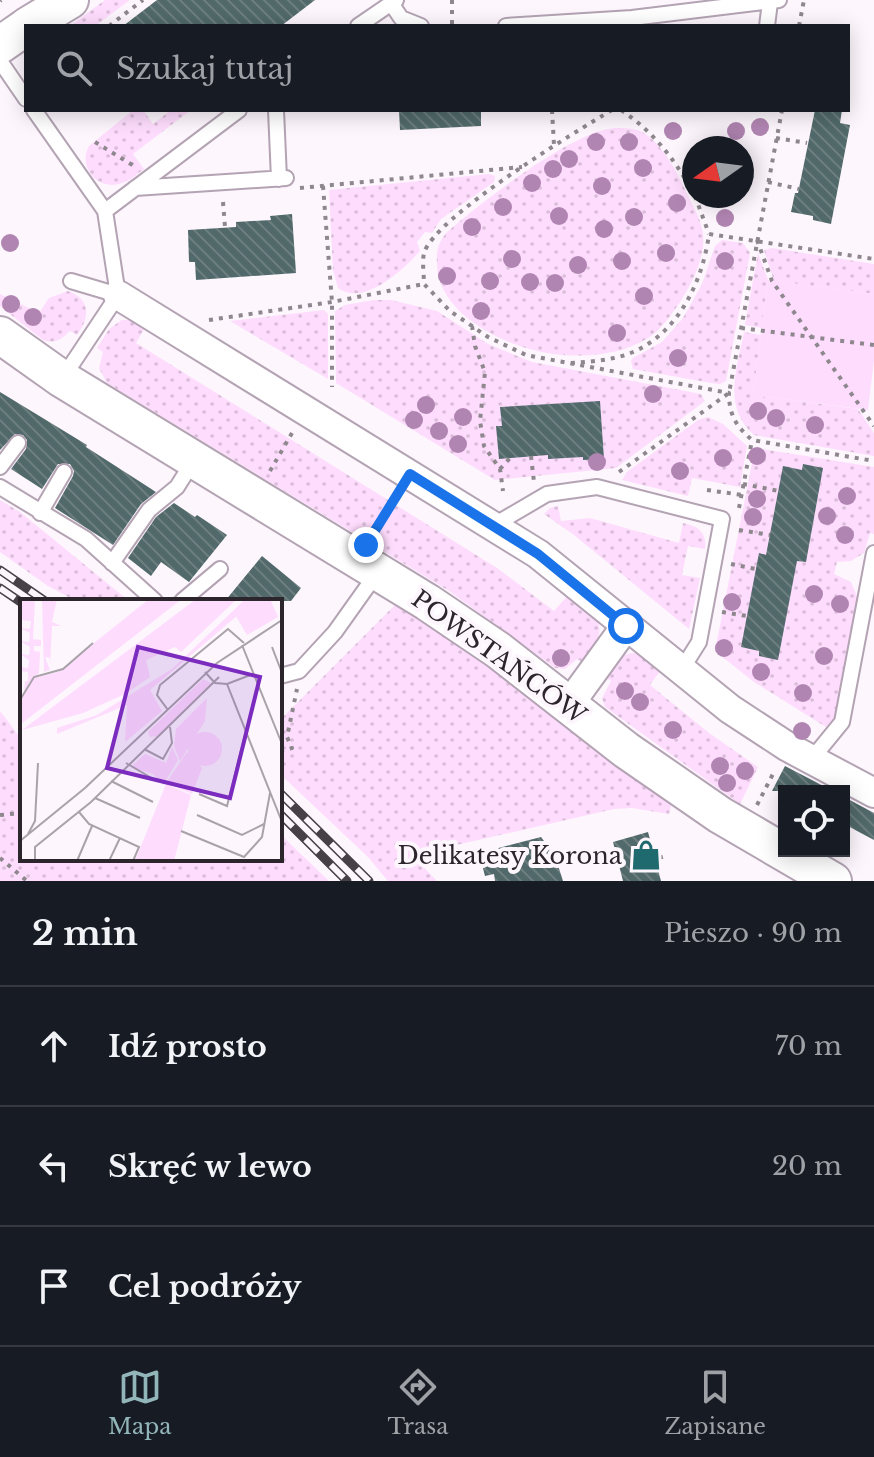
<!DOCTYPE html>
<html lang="pl">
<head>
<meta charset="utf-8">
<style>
  body { margin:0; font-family:"Libre Baskerville",serif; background:#242831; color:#f1f3f6 }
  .controls { position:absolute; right:24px; bottom:24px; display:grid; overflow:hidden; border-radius:0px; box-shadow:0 4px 20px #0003 }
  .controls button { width:72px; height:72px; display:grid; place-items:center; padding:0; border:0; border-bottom:2px solid #363941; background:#171b24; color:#f1f3f6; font:40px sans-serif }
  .compass { position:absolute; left:682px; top:136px; width:72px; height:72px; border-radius:50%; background:#171b24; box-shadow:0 4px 20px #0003; rotate:256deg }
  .stop { position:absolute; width:24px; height:24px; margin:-18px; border:6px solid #1a73e8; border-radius:50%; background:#fff }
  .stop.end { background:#1a73e8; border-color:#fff; box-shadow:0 2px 8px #0008 }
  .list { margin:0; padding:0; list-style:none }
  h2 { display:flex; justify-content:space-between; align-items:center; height:104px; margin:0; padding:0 32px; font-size:34px }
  h2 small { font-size:26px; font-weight:400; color:#9ea1a6 }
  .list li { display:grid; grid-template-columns:52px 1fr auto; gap:24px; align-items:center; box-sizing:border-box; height:120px; padding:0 32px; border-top:2px solid #363941 }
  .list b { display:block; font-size:30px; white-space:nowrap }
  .list em { font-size:26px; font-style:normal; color:#9ea1a6 }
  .icon { flex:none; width:44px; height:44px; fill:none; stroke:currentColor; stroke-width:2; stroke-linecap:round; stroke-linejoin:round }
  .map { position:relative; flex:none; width:874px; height:881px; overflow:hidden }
  .search { position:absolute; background:#171b24; box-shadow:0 4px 20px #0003; left:24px; right:24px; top:24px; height:88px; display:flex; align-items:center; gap:20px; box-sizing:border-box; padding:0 28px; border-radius:0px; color:#9ea1a6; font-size:30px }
  .sheet { height:464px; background:#171b24 }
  nav { display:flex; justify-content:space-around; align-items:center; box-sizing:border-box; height:112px; border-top:2px solid #363941; background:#171b24; font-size:22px; color:#9ea1a6 }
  nav a { display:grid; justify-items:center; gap:4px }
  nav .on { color:#92b5b9 }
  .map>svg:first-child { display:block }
  .grass { fill:url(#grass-dots) }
  .green { fill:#fedcfd }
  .building { fill:url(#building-back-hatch) }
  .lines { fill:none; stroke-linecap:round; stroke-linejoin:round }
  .service-casing { stroke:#b3a3b3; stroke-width:18 }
  .minor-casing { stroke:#b3a3b3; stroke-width:32 }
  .tertiary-casing { stroke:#b3a3b3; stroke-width:40 }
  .path { stroke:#8e888e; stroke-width:4; stroke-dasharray:4 6; stroke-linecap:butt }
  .service { stroke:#fff; stroke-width:14 }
  .minor { stroke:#fff; stroke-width:28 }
  .tertiary { stroke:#fff; stroke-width:36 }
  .rail-casing { stroke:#474147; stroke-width:9 }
  .rail { stroke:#fdf6fd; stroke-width:6; stroke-dasharray:18; stroke-linecap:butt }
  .tree { fill:#b185b2 }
  .route { stroke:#1a73e8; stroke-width:10 }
  .labels { text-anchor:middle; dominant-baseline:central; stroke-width:8; stroke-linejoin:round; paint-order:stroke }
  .street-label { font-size:24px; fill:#2c262c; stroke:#fdf6fd }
  .poi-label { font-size:24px; fill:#2c262c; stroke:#fdf6fd; text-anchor:end }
  .inset-road { fill:none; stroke:#a9a3a9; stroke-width:2 }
  .view { fill:#7b2cbf; fill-opacity:0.15; stroke:#7b2cbf; stroke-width:4 }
  .inset-edge { fill:none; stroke:#2c262c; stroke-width:4 }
</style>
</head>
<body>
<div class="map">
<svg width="874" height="881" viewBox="0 0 874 881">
  <defs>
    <pattern id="grass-dots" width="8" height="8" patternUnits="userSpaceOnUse" patternTransform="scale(2)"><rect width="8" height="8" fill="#fedcfd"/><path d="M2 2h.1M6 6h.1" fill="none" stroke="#dabdd9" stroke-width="1.8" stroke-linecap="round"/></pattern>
    <pattern id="building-back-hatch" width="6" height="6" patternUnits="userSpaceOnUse" patternTransform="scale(2)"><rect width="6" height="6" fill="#51696a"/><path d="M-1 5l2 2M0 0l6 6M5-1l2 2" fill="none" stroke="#6d7e80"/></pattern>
  </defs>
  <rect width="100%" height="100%" fill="#fdf6fd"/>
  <path class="grass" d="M105,0H130L95,26H70Z
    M133,110H143L153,124L171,110H191L133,154L144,169C137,174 130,181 122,183C99,192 77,167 89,146Z
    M615,128C623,128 632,128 640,131C661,141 678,173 687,194C693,206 701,220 703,233C706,256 692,284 680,302C671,315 662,329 648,338C621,355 585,358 554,354C509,349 438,315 437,265C436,251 438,243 447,232C482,202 572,131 615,128Z
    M489,174L495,176L494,182L441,219L432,233L425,232L417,242L420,251C403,270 364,307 338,288L333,270L329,190Z
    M722,240L743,243L750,253L726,381L720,384L711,383L633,369L631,361L633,358L662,342L683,318L702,284L715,246Z
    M772,248L874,264V294L774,281L764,250Z
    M758,253L768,280L762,328L745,325Z
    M68,291C91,299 90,318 77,335L70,331C61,340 55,344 43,340L0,306V294L39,313L49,298Z
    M374,300H391L437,311L488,344L532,362L696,393L701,394L705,401L616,468L495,480L336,383L335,311L345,305Z
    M324,310L328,314V379L230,321Z
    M122,320H133L146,326L136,343L497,568L554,611L569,594C602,622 610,624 584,663L577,659L565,669L555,668L449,591L107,383L99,368L103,352L97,348L109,329Z
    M744,332L761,335L753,395L858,409L874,433V456L754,435C722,407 737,368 744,332Z
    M708,417L723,424L747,446L740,487L692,478L688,496L622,480L627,472L698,420Z
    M755,448L874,467V534L870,533L864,553L851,561L837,562L834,574L851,582L858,599L837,715L826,727L754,682L715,651Z
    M0,500L20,512L129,601H76L48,586L0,552Z
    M558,506L561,521L590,518L679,543L683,523C699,526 707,533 705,549L688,546L682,575L700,578L689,629L574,535L544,514L550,508Z
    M395,605L469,652L594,750L671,805L669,814L632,808L614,809L412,855L437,881H388L368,857L280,774V720Z
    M631,653L640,654L662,668L650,685L709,733L758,767L740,804L605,707L602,698L611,681L604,676L620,657Z
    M0,711L22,740V859H280V834L329,881H0Z"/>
  <path class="green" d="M768,280L874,294V360L868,410L753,395Z"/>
  <path class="building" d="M157,0H315L281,26H123Z
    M399,110H481V126L400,130Z
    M815,110H842L840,123L850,125L831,224L813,220V216L791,212L795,193H798Z
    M292,214L296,273L196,280L195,262H189L188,230L236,227V222L271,220L270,216Z
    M0,392L87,445L86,447L156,492L141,504L113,545L55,508L73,476L74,471L70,464H58L42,489L11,469L26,449L27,440L23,435L15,434L0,450Z
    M600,401L604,459L583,460V457L548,459V455L499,459L496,426H502L500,407Z
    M803,464L823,468L806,562L797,561L778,660L759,656V651L741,647L759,553L766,555L783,466L802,470Z
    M174,503L195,517L197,515L227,535L189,582L161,562L151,576L128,558L156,517Z
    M262,556L301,588L291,601H225Z
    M785,766L833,791H772Z
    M844,797L874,813V840L844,824Z
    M648,832L661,881H623L613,842Z
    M541,837L555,856L563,881H495L494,874L485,876L479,853Z"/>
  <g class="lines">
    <g class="service-casing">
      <path id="service" d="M391,3L401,18L421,26
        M358,26L396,0
        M506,26L632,18L779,0
        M767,26L770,2
        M0,61L26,99
        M34,110L105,211L118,295L62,379
        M276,110L279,179
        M135,188L286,178
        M105,211L239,110
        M71,281L118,295
        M0,467L18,443
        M0,487L86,539L155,601
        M40,513L64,472
        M494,525L547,494L597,487L722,519L699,642L682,669
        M112,563L149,510L177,487L194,460
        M182,601L220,569
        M280,676L299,671L335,632L377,573
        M811,760L842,722L874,553"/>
    </g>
    <g class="minor-casing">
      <path id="minor" d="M118,295L538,554L730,709L788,747L874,793
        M568,706L626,626"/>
    </g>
    <g class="tertiary-casing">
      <path id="tertiary" d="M27,26L70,0
        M0,45L26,27
        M0,335L62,379L427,602L498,650L626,750L720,815L833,881"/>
    </g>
    <path class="path" d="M452,0V26
      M0,1L1,0
      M109,26L143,0
      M799,26L804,0
      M552,110L554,145
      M612,110C575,132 435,217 424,253C422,262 424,275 424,284L450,311L488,337L526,355L729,393C729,415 736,426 752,440L874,461
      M621,110C654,132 675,160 694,194
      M776,138L807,143
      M95,142L134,166
      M768,182L799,189
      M323,186L332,302V387
      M300,188L522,167
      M695,196L709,234
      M223,202L225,227
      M757,240L772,281L874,426
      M209,320L332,302L424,284
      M472,326L475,346L485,372L480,421L484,446L500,469L503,491
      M741,328L874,345
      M571,363C585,362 600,361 614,358C672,346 702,287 709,234L874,259
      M531,456L534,482
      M500,469L510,458
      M270,471L292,433
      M619,472L729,393L782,110
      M743,484L779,491
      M707,490L742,495
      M739,508L752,440
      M739,530L770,535
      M374,533L396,496
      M731,564L756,569
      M722,612L747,616
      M280,751L292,748L287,737L297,689
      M757,805L775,770
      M0,815L22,813
      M654,853L659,851L662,861
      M0,858L27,881"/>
    <use href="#service" class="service"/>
    <use href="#minor" class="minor"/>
    <use href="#tertiary" class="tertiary"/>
    <g class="rail-casing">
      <path id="rail" d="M0,570L45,601
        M0,588L22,603
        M280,793L369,881
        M280,814L347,881"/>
    </g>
    <use href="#rail" class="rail"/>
  </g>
  <g class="tree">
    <circle cx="760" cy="127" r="9"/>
    <circle cx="673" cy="131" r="9"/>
    <circle cx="736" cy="131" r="9"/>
    <circle cx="596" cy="142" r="9"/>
    <circle cx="629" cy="142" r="9"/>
    <circle cx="569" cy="159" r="9"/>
    <circle cx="643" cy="168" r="9"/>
    <circle cx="553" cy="169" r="9"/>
    <circle cx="532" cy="183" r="9"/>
    <circle cx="602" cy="186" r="9"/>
    <circle cx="677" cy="203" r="9"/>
    <circle cx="503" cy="207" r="9"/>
    <circle cx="559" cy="216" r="9"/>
    <circle cx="634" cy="217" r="9"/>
    <circle cx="725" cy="218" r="9"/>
    <circle cx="472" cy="227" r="9"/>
    <circle cx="604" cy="229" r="9"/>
    <circle cx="10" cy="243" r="9"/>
    <circle cx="666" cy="253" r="9"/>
    <circle cx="512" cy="259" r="9"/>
    <circle cx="622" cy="261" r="9"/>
    <circle cx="725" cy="261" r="9"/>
    <circle cx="578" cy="265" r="9"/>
    <circle cx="447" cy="276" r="9"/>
    <circle cx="490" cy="281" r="9"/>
    <circle cx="530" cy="282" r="9"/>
    <circle cx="555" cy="283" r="9"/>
    <circle cx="644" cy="296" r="9"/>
    <circle cx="11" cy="304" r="9"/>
    <circle cx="481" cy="311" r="9"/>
    <circle cx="33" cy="317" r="9"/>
    <circle cx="617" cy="333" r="9"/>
    <circle cx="678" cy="358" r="9"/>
    <circle cx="653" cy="394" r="9"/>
    <circle cx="426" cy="405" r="9"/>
    <circle cx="758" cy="411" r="9"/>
    <circle cx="463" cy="417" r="9"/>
    <circle cx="776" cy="418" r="9"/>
    <circle cx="414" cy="420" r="9"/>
    <circle cx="815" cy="425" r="9"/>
    <circle cx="439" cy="431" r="9"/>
    <circle cx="458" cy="444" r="9"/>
    <circle cx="757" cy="456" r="9"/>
    <circle cx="723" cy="458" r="9"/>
    <circle cx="597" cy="462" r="9"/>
    <circle cx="680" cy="471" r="9"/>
    <circle cx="847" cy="496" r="9"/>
    <circle cx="757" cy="499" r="9"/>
    <circle cx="827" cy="516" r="9"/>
    <circle cx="753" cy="517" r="9"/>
    <circle cx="845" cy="535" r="9"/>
    <circle cx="814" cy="594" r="9"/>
    <circle cx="732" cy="602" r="9"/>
    <circle cx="840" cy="604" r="9"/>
    <circle cx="724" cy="648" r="9"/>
    <circle cx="824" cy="656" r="9"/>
    <circle cx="561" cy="658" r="9"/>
    <circle cx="761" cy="672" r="9"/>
    <circle cx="625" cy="691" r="9"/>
    <circle cx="803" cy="693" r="9"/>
    <circle cx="640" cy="702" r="9"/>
    <circle cx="673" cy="730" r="9"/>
    <circle cx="802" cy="731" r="9"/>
    <circle cx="720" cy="766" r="9"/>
    <circle cx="745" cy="771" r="9"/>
    <circle cx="727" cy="783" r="9"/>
  </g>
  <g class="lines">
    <path class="route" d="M366,545L410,474L538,554L626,626"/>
  </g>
  <defs>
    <g id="shop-bare" transform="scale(2.4)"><path d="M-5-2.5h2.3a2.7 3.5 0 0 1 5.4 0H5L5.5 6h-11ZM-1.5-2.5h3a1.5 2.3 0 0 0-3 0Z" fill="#1e6a6e" stroke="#fdf6fd" stroke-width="2.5" paint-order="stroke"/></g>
  </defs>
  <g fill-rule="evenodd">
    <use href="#shop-bare" x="646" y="855"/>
  </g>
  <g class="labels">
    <g class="street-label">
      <text transform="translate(499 657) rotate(36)">POWSTAŃCÓW</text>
    </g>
    <g class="poi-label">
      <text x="622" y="855">Delikatesy Korona</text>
    </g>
  </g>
  <g transform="translate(20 599)">
    <rect width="262" height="262" fill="#fdf6fd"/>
    <path d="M0,0H15L13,40L21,41V47H14V52L20,53L19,74L4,94L5,82H0H8V73L0,72V68L8,69L9,61L0,55L9,56L10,48L0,42L9,43L10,34L0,29L10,30L11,22L0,21ZM22,0H37L32,23L41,27H32L30,67L31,59L25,58L30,71L24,73ZM217,0L161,53L155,48L126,61L130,78L105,95L63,114L2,131L175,1ZM213,12L218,16L130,91L142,112L105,143L107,106L37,135V129L77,116L152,70ZM183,80L191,84L138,137L130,138L128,133ZM187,99L185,122L160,162L154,147L156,130ZM168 150a17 17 0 1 1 34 0a17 17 0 1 1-34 0ZM152,148L158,161L143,186L133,175L111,168L125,155L146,164ZM167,153L182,169L172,195L146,184Z" fill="#fedcfd"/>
    <path d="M129,0H162L1,125L0,103L14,79L38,73ZM225,0H250L258,18L227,36L213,12Z" fill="#fedcfd"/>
    <path d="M71,87L77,102L43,118L39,110ZM146,185L171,196L154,262H115Z" fill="#fedcfd"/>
    <path class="inset-road" d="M222,46L262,145M252,48L262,74M185,73L195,84L207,85L233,75M207,85L262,223M0,101L14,78L43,70L73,44M148,111L137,96L140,86L208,30L224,44M124,150L143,160L152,144L150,128M106,164L135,181M91,182L133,203M179,195L207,207L226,132M75,199L120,219M59,213L69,225L119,248L113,262M177,216L222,236L244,225M161,232L224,258L242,238L250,194M8,235L15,222L18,164M0,242L65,189L197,64L262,21M15,262V248L71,203L199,78M57,262L72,227M89,262L100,239"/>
    <path class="view" d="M118,48L240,78L210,199L87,169Z"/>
    <rect width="262" height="262" class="inset-edge"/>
  </g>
</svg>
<div class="controls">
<button><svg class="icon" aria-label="locate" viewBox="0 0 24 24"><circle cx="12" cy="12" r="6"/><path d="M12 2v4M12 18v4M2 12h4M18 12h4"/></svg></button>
</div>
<svg class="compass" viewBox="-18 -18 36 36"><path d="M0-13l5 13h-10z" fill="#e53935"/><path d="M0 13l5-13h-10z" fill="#9ea1a6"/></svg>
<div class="stop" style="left:626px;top:626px"></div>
<div class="stop end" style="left:366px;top:545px"></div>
<div class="search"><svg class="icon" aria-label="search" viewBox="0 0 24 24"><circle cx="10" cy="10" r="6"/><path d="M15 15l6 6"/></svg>Szukaj tutaj</div>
</div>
<section class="sheet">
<h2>2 min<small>Pieszo · 90 m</small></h2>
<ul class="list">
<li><svg class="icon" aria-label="ahead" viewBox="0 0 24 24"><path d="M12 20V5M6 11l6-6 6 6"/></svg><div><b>Idź prosto</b></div><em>70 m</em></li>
<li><svg class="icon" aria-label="left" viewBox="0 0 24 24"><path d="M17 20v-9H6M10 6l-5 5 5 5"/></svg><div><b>Skręć w lewo</b></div><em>20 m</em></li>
<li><svg class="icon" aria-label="arrive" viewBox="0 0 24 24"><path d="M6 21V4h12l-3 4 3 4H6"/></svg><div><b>Cel podróży</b></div></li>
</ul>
</section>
<nav>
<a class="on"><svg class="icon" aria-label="map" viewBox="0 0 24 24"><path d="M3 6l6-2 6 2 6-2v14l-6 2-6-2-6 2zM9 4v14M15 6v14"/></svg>Mapa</a>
<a><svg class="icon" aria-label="directions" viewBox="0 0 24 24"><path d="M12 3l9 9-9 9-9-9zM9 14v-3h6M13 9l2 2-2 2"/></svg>Trasa</a>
<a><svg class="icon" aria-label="saved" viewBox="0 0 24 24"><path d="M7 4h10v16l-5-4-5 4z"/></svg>Zapisane</a>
</nav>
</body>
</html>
